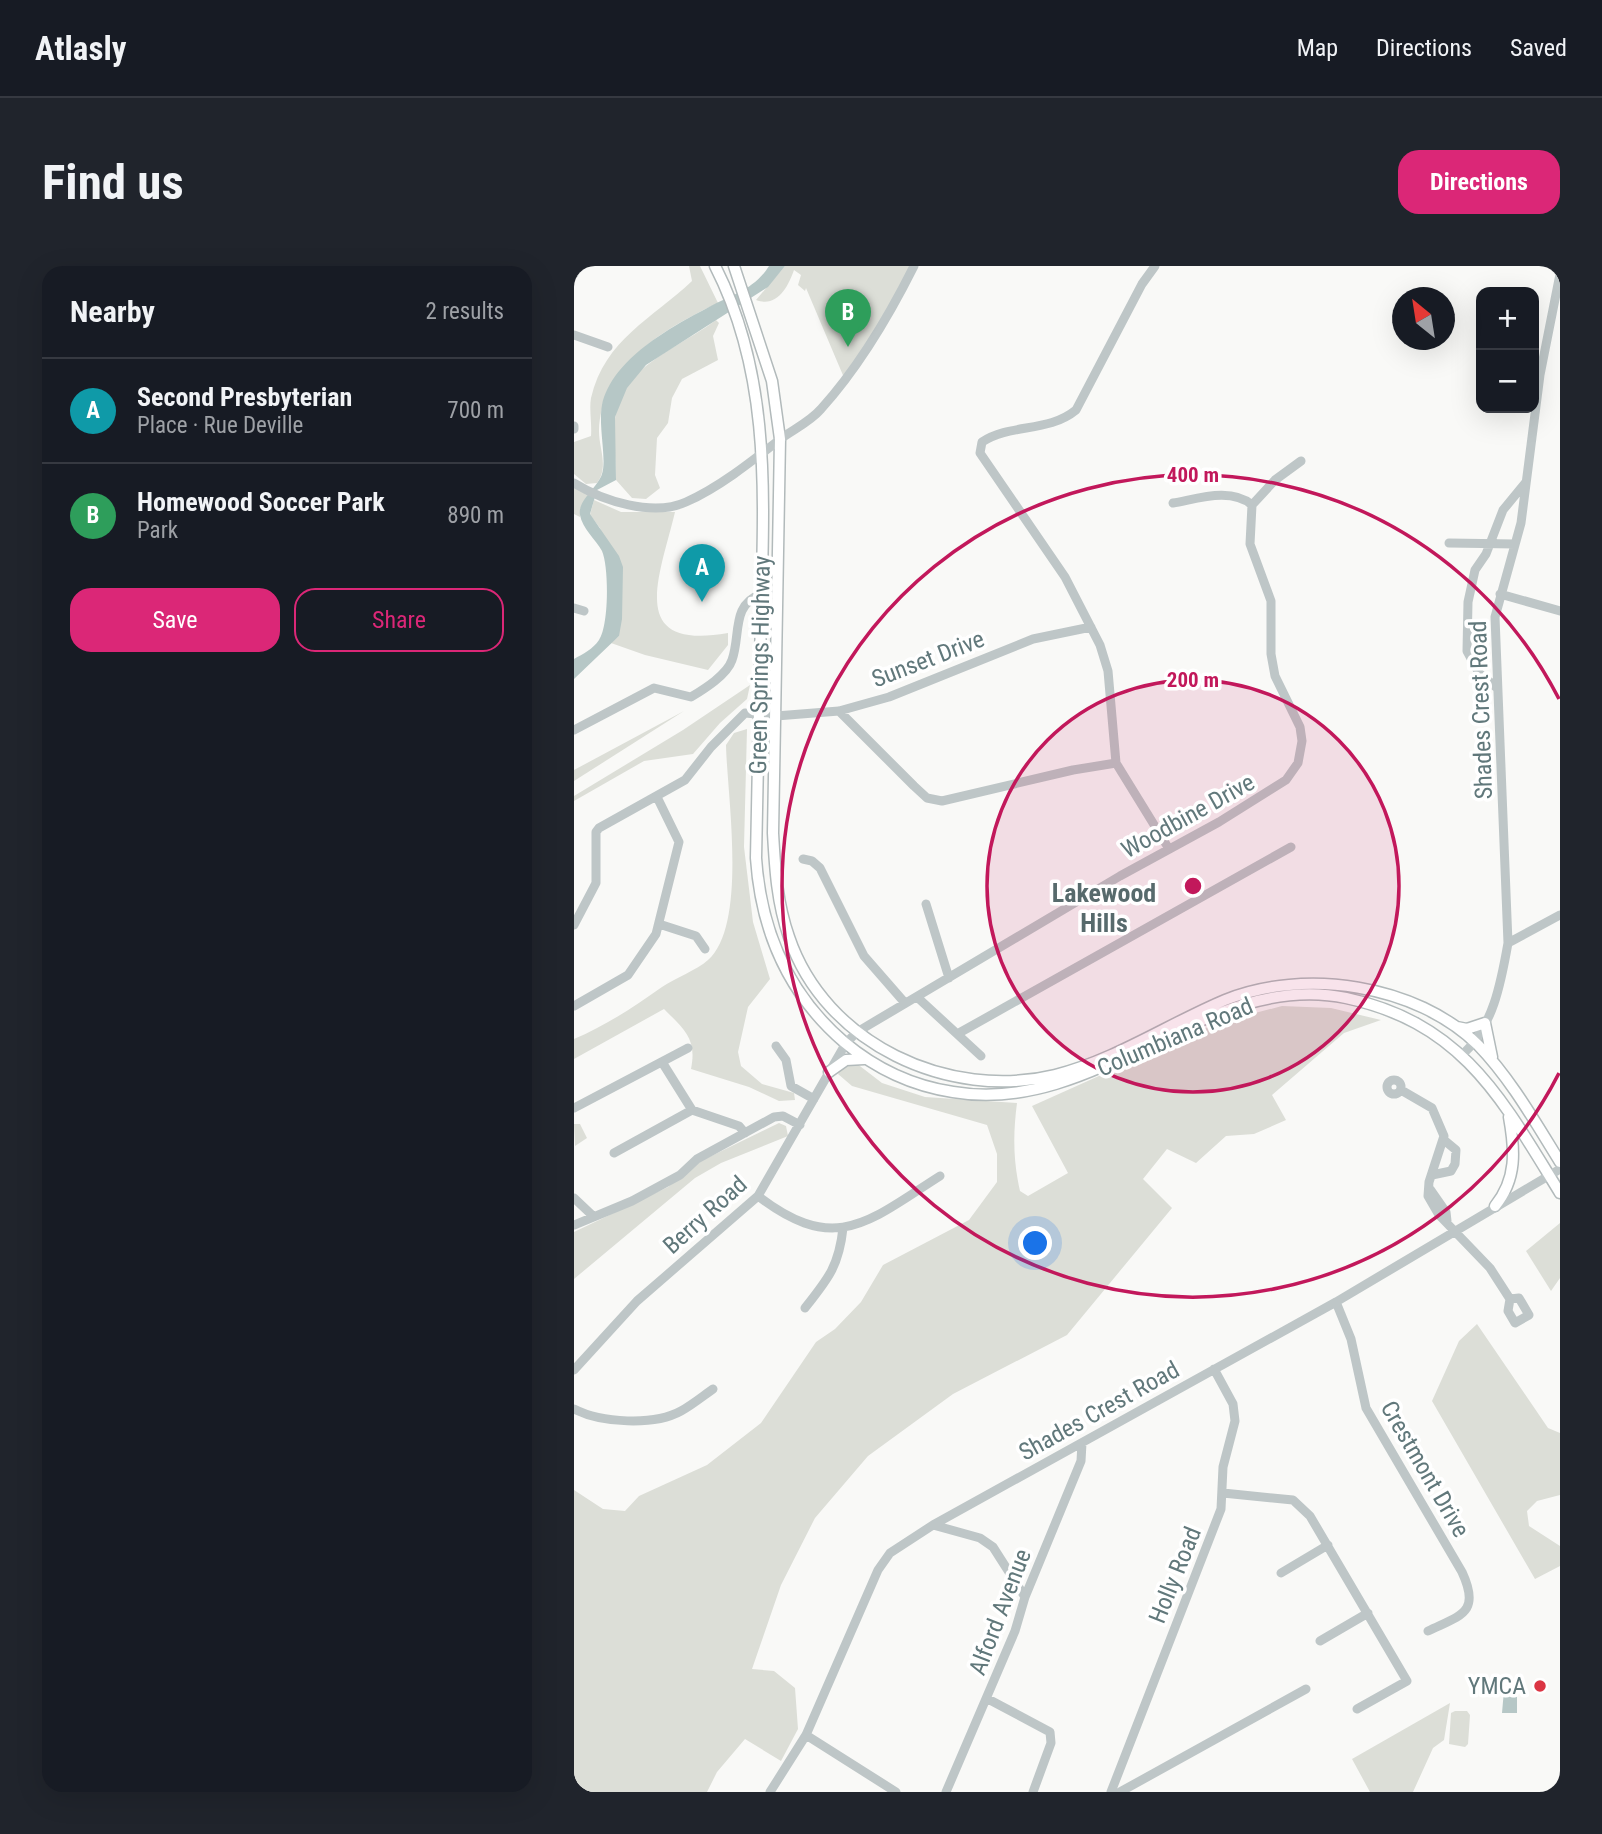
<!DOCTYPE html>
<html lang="en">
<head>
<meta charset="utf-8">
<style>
  body { margin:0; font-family:"Roboto Condensed",sans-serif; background:#20242c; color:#f1f3f6 }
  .controls { position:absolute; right:21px; top:21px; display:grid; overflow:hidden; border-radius:14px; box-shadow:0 7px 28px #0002 }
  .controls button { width:63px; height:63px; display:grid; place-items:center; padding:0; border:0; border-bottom:2px solid #363941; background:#171b24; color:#f1f3f6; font:35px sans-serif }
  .compass { position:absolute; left:818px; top:21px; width:63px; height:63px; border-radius:50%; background:#171b24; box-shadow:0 7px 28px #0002; rotate:330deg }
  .you { position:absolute; left:462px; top:978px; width:24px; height:24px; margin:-18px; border:5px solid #fff; border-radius:50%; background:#1a73e8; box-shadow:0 0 0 10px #1a73e833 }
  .badge { display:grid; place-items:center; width:46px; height:46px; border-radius:50%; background:#db2777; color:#fff; font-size:23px; font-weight:700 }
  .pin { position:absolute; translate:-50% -58px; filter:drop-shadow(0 2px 4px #0008) }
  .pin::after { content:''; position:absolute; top:37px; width:24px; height:21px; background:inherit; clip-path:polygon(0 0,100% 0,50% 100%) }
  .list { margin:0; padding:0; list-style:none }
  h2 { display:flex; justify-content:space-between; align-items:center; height:91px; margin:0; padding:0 28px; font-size:30px }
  h2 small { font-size:23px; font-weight:400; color:#9ea1a6 }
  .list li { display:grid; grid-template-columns:46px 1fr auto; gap:21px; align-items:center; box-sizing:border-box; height:105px; padding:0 28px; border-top:2px solid #363941 }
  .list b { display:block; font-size:26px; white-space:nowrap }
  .list p { margin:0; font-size:23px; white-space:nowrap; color:#9ea1a6 }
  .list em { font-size:23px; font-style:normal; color:#9ea1a6 }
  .actions { display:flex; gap:14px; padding:21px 28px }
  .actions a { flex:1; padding:16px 0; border:2px solid #db2777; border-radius:21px; text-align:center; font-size:24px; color:#db2777 }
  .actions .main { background:#db2777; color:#fff }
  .map { position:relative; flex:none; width:986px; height:1526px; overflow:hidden; border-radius:21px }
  header { display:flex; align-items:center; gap:42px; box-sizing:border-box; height:98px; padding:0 35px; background:#171b24; border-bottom:2px solid #363941 }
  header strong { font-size:33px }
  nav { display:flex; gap:38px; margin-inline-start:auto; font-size:24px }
  .intro { display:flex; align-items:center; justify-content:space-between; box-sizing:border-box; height:168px; padding:0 42px }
  h1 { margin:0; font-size:49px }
  .button { padding:18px 32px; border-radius:21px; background:#db2777; color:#fff; font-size:24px; font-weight:700 }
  main { display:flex; gap:42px; padding:0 42px }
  aside { flex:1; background:#171b24; border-radius:21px; box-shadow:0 7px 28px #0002 }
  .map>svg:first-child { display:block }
  .green { fill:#dcded7 }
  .water { fill:#b6c7c6 }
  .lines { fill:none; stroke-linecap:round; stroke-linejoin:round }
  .major-casing { stroke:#b2babb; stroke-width:13 }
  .minor { stroke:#bec6c7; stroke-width:9 }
  .major { stroke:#fff; stroke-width:10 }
  .ring { fill:none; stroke:#c2185b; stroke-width:3.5 }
  .poi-dot { fill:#db3543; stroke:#fff; stroke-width:2.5 }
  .labels { text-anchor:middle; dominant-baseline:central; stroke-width:7; stroke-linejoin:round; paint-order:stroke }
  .street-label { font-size:24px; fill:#61787b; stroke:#fff }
  .poi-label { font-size:24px; fill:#61787b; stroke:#fff; text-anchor:end }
  .neighbourhood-label { font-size:26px; font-weight:bold; fill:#576a6c; stroke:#fff }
  .centre { fill:#c2185b; stroke:#fff; stroke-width:3.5 }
  .ring-label { font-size:21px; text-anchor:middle; font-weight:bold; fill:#c2185b; stroke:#fff; stroke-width:7; stroke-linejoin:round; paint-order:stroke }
</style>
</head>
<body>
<header>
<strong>Atlasly</strong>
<nav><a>Map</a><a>Directions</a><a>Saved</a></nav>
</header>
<div class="intro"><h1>Find us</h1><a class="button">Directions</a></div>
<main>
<aside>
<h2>Nearby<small>2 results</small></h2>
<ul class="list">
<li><span class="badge" style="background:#0f9aa8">A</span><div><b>Second Presbyterian</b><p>Place · Rue Deville</p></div><em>700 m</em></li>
<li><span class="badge" style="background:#2e9e5b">B</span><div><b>Homewood Soccer Park</b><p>Park</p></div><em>890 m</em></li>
</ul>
<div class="actions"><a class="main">Save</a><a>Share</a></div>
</aside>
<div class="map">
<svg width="986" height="1526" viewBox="0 0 986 1526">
  <rect width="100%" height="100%" fill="#f9f9f7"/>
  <path class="green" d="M115,0H126L144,37C91,62 27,99 25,165C25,183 35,201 23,217L12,218L0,208V176L17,170C18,158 15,143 17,132C31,73 78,53 118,15Z
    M211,0H339L271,114L232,22L231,25L224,19L227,9L220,4C214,21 203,42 182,34Z
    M142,54L145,57L139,70L144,94L108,113L98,132L94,157L83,172L81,209L86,222L72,233L58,232L42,214C42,194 39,173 41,153C45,101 107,81 142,54Z
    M0,220L14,230L6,243V251L0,248Z
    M20,234L47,246H101C86,310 51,385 154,367V379L134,404L71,389L37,377L45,370L26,262L16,249Z
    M176,419L173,433L146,457L119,488L70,495L0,535V530L109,464Z
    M110,445L0,515V504Z
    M173,463L170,581L179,656L196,713L174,741L164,786L167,800L188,818L220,827L221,834L205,835L175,821L117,803C123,773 111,764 90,743L0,793V773C31,760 60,741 88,721C101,712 123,704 134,694C174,659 153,529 152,479L160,467Z
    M708,740L757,742L807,754L770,767L698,829L712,854L680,868L652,870L622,897L593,883L569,913L598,942L493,1069L379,1128L294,1190L241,1252L207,1319L178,1403L200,1405L221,1422L224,1463L207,1495L171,1473L143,1506L133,1526H0V1224L29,1243L51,1245L65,1230L133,1199L187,1157L242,1076L261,1063L287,1036L309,999L395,954L423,916V888L413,859L278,820L264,808L268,801L282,797L308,817L351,831L443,837C439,868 439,894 446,925L454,930L494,907L458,840L643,757Z
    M205,857L212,860L214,870L147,897L121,912L0,1013V966L94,921L127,895Z
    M0,858H6L13,872L1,880Z
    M986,957V1012L977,1025L952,985Z
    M903,1058L974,1162L986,1167V1229L963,1235L953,1245L955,1260L986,1280V1300L961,1313L858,1135L885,1075Z
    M876,1437L870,1474L859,1482L839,1526H796L778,1493Z
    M881,1445H893L896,1449L894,1478L891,1481L875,1478L877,1447Z"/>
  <path class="water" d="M195,0H211L194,21L72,99L53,122L41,151L42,214L23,224L16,248L45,290L49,301L48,353L45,370L0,413V393C9,388 19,383 25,374C35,360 35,301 28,285C22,274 8,262 6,249C3,235 24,221 28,208C33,193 24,161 28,139C38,93 97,61 135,41C158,29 181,23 195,0Z
    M930,1424L943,1425V1447H928Z"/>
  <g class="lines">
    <g class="major-casing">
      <path id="major" d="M141,0C197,109 190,229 187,348C185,429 183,510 182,592C187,665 213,727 270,776C301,802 339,820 379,826C524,851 633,703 772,732C889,757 928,833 986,927
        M160,0L198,115L206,173L199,567C201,603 203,637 215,671C251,778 375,835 481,809C541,794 594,758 651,734C730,702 842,718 904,779C937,813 961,856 986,896
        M883,761L893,763L911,757L918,791
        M255,806L272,794L290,793
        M921,940C943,913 941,884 935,851"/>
    </g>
    <path class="minor" d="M581,0L568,18L502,144C474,167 437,157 408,176L406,187L491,311L526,379L534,405L542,497L595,583
      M0,8L3,0
      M0,69L34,81
      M0,160V163
      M0,217C29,235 79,251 112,236C144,222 177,196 205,174C218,164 236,156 247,143C285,101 315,50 340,0
      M599,237C623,233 657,221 678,239
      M678,239L701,214L727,195
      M875,277L941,278
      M926,328L986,345
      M0,342L10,345
      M923,422L905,407L893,385L894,336L901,304L912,288L929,244L952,216
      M265,445L340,520L353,532L368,535L499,504L542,497
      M0,464L80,422L117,431C130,423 153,409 158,394C167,369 157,339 187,328
      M229,593L238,595L246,602L290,690L331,737
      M352,638L375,712
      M85,658L122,670L131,683
      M0,659L22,617V566L25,562L111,514L137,481L171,447L202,450L265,445L315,431L459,373L517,361
      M934,677L986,649
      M343,731L407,790
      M0,740L54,709L82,668L105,576L83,531
      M385,767L717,581
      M202,780L212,794L217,820L240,833
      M888,789C919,761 927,717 934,677L921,351L947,257L966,109L986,8
      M88,796L118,844
      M813 821a7 7 0 1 1 14 0a7 7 0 1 1-14 0Z
      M827,824L858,842L870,870L855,916L854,930L865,949L916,1002L936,1033L934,1045L941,1057L955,1049L945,1032L936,1033
      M0,842L114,782
      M40,887L118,844L165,860L171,867
      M858,909L877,905L881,898L882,884L870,874
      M856,923L872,946L873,955
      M184,930C262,990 295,955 366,910
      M0,932L19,950
      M0,959L58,935L106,909L123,893L200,851L209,850L226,859
      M762,1036L777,1073L792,1142L888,1306C907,1347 887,1349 854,1365
      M231,1042C254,1013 265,1000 269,962
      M0,1104L63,1035L184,930L272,777L283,766L546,610L645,556L712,514L724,497L728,475L726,461L701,410L697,388V335L676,278L678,239
      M0,1143C27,1157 80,1160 107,1145C118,1139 129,1130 139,1123
      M649,1227L719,1234L736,1250L833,1415L783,1443
      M359,1259L406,1272L419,1281L451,1331
      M707,1307L754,1279
      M746,1375L794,1347
      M414,1433L476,1466L477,1477L459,1526
      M232,1469L322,1526
      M196,1526L232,1469L304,1304L316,1287L359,1259L762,1036L986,903
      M372,1526L441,1365L451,1331L507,1195L508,1177
      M537,1526L647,1243L649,1201L661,1155L659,1138L640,1103
      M546,1526L732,1423"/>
    <use href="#major" class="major"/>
  </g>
  <circle cx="619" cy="620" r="206" fill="#c2185b" fill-opacity=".12"/>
  <g class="ring">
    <circle cx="619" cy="620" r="206"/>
    <path d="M985 807A411 411 0 1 1 985 433"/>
  </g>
  <circle class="poi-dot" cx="966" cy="1420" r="7"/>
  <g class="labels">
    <g class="street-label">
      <text transform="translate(354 393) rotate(-21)">Sunset Drive</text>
      <text transform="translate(186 399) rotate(-89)">Green Springs Highway</text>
      <text transform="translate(907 444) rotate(-92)">Shades Crest Road</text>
      <text transform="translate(614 550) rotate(-29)">Woodbine Drive</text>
      <text transform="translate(601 771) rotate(-23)">Columbiana Road</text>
      <text transform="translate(131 949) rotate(-42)">Berry Road</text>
      <text transform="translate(525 1145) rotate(-29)">Shades Crest Road</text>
      <text transform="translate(851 1203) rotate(60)">Crestmont Drive</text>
      <text transform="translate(601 1309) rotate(-68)">Holly Road</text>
      <text transform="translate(426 1346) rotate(-69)">Alford Avenue</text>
    </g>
    <g class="poi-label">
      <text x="952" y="1420">YMCA</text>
    </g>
    <g class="neighbourhood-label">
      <text x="530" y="627">Lakewood<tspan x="530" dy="30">Hills</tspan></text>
    </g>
  </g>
  <circle cx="619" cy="620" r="10" class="centre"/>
  <g class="ring-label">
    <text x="619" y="216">400 m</text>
    <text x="619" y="421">200 m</text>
  </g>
</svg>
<div class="controls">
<button>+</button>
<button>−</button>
</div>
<svg class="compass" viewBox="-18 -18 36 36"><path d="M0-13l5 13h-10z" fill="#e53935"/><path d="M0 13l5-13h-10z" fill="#9ea1a6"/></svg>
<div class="you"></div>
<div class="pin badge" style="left:128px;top:336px;background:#0f9aa8">A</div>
<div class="pin badge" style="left:274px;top:81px;background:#2e9e5b">B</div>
</div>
</main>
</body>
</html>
